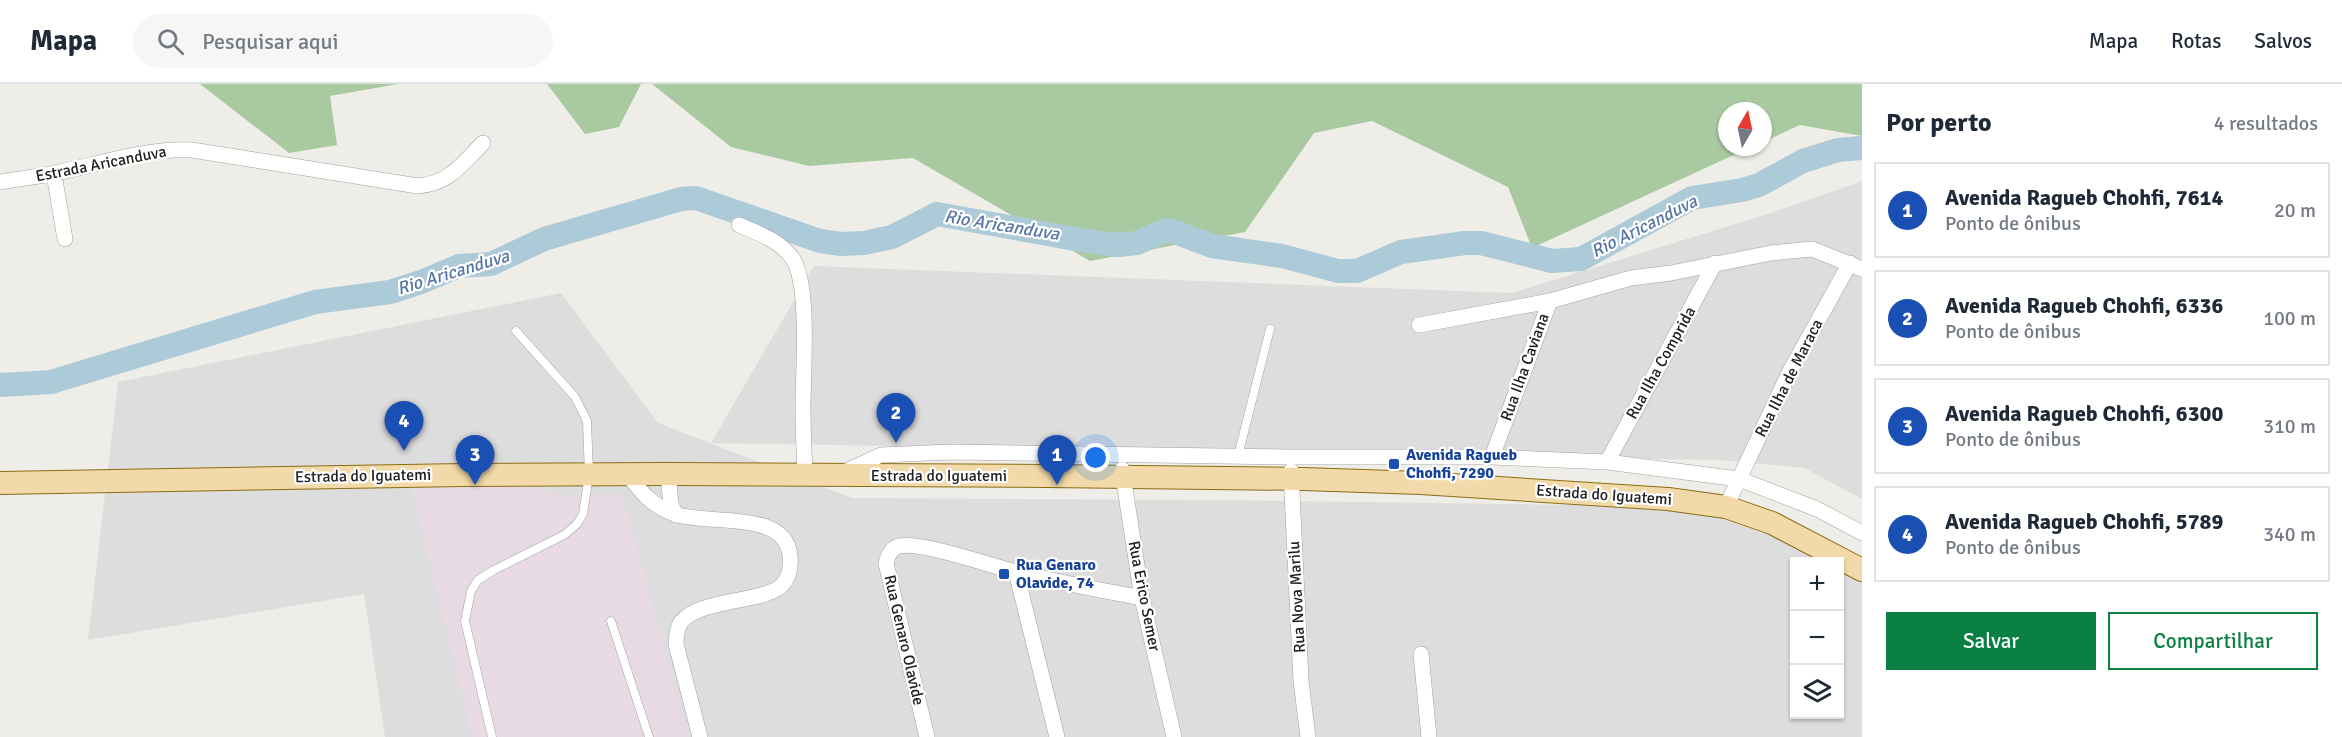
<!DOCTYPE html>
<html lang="pt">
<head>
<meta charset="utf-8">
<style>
  body { margin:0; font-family:Signika,sans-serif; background:#f6f6f7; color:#1f2937 }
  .controls { position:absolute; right:18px; bottom:18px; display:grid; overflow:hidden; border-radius:0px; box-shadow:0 2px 4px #0004 }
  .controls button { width:54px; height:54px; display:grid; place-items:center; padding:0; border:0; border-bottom:2px solid #e0e1e3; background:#fff; color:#1f2937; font:30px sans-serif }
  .compass { position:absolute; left:1718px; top:18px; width:54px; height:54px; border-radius:50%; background:#fff; box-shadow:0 2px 4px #0004; rotate:9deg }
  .you { position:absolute; left:1096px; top:374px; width:21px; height:21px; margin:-15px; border:4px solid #fff; border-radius:50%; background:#1a73e8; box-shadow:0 0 0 9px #1a73e833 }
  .badge { display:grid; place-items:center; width:39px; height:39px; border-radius:50%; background:#0b8043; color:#fff; font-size:20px; font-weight:700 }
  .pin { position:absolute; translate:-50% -50px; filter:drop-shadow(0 2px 3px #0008) }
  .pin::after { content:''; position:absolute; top:32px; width:21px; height:18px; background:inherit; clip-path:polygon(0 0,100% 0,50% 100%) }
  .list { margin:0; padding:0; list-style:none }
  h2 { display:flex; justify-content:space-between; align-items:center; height:78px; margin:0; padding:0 24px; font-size:26px }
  h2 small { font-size:20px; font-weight:400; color:#747a83 }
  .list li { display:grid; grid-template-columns:39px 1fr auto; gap:18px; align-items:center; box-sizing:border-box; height:96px; margin:0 12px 12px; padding:0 12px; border:2px solid #e0e1e3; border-radius:0px }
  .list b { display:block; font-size:22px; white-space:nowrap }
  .list p { margin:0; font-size:20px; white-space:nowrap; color:#747a83 }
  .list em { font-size:20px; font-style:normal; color:#747a83 }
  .actions { display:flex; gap:12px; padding:18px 24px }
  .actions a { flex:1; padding:14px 0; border:2px solid #0b8043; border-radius:0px; text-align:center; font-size:21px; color:#0b8043 }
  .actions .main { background:#0b8043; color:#fff }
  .icon { flex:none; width:33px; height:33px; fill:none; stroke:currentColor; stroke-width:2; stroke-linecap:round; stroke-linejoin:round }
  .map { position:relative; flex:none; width:1862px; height:653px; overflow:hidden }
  header { display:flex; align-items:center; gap:36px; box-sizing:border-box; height:84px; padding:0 30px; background:#fff; border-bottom:2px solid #e0e1e3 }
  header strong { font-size:28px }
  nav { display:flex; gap:33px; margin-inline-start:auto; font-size:21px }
  .search { width:420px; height:54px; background:#f6f6f7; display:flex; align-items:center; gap:15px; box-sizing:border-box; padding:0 21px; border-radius:33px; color:#747a83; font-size:22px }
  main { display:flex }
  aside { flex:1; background:#fff }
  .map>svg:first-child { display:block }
  .residential { fill:#dedddd; fill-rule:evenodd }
  .industrial { fill:#e7dae4 }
  .forest { fill:#a9caa0 }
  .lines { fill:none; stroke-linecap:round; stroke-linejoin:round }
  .river { stroke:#accad8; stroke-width:24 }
  .service-casing { stroke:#a1a1a1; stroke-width:9 }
  .minor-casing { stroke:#a1a1a1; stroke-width:16 }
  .primary-casing { stroke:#8a6d11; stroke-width:24 }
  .service { stroke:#fff; stroke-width:8 }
  .minor { stroke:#fff; stroke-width:15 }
  .primary { stroke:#f2d9a9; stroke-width:22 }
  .transit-dot { fill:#1a4fb4; stroke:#fff; stroke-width:2 }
  .labels { text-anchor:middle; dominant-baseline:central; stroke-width:4.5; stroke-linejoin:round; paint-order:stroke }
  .street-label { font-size:16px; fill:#202020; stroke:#fff }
  .transit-label { font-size:16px; font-weight:bold; fill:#164399; stroke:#fff; text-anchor:start }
  .water-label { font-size:18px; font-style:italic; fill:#5676a5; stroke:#fff }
</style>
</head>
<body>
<header>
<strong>Mapa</strong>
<div class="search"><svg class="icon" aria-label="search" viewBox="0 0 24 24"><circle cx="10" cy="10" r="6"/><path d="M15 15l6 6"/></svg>Pesquisar aqui</div>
<nav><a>Mapa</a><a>Rotas</a><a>Salvos</a></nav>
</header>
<main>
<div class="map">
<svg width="1862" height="653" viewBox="0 0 1862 653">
  <rect width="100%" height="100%" fill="#efede7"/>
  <path class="residential" d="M1862,97V415L1804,384L1718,376L711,359L814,182L1512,209L1771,129Z
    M561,209L658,339L852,414L1211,416L1726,423L1862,485V653H385L364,510L88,556L118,298ZM1794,478H1840V630H1794Z"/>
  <path class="industrial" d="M531,402L555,411L622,410L689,653H472L412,404Z"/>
  <path class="forest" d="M200,0H398L330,12L337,61L289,69Z
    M547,0H641L619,43L585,50Z
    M652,0H1862V52L1800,41L1763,58V27H1727V63H1751L1532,164L1508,103L1372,37L1314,49L1245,148L1090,177L913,74L809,82L731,63Z"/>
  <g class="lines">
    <path class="river" d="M0,301L51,298L315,218L390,208L421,198L459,182L491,180L544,155L681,115L696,114L820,157L841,160L864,159L892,153L937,130L1086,157L1119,161L1137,159L1166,146L1175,148L1212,162L1282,172L1338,187H1357L1401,168L1465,159H1481L1552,177L1581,175L1692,114L1742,106L1759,101L1803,77L1838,66L1862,64"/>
    <g class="service-casing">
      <path id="service" d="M1238,372L1270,245
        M611,537L649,653
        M492,653L465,537L471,507L478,496L494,486L564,451L577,440L583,430L589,391L587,337L575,313L516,247"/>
    </g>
    <g class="minor-casing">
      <path id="minor" d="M54,90L65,155
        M0,98C18,95 37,93 55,89C101,80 145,64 192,66L418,102C450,99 461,81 483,59
        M739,141C758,149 781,157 793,175C810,202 803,288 803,322C803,345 804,368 805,391
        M1419,241L1550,217L1631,194L1671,189L1771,169L1812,165L1862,185
        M1492,373L1550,217
        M1607,378L1715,179
        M1122,385L1142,514L1174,653
        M1291,387L1301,597L1308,653
        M842,389L881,371L952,368L1290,373H1492L1607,378L1739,395L1817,425L1862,449
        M627,390C641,408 653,423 675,430C708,442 785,425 790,471C791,482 790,493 782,501C777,507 769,508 762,511C741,517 695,520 681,538C677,545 676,553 676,560L700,653
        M668,390L671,420L676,431
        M1726,423L1790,287L1850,179
        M1016,488L1057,653
        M1421,570L1429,653
        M927,653L886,479C888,471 891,464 899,462C921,457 991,482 1016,488C1057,498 1100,506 1142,514"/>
    </g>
    <g class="primary-casing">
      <path id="primary" d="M0,399L463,391L668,390L1048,392L1304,395L1421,399L1668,415L1726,423L1772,439L1862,486"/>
    </g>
    <use href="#service" class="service"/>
    <use href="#minor" class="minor"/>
    <use href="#primary" class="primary"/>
  </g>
  <g class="transit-dot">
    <rect x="1388" y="374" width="12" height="12" rx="3"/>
    <rect x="998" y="484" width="12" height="12" rx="3"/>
  </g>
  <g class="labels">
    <g class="street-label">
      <text transform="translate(101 80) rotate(-11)">Estrada Aricanduva</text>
      <text transform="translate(1661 279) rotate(-61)">Rua Ilha Comprida</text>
      <text transform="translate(1525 283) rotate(-70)">Rua Ilha Caviana</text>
      <text transform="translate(1789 294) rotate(-63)">Rua Ilha de Maraca</text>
      <text transform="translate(363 392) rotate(-1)">Estrada do Iguatemi</text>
      <text x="939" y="392">Estrada do Iguatemi</text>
      <text transform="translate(1604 411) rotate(4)">Estrada do Iguatemi</text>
      <text transform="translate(1144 512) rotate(79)">Rua Erico Semer</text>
      <text transform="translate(1297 513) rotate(-93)">Rua Nova Marilu</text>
      <text transform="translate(904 556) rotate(77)">Rua Genaro Olavide</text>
    </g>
    <g class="transit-label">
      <text x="1406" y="371">Avenida Ragueb<tspan x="1406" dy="18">Chohfi, 7290</tspan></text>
      <text x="1016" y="481">Rua Genaro<tspan x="1016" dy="18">Olavide, 74</tspan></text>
    </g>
    <g class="water-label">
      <text transform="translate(1002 141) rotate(9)">Rio Aricanduva</text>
      <text transform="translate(1644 142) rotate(-27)">Rio Aricanduva</text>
      <text transform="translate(453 188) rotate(-17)">Rio Aricanduva</text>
    </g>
  </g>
</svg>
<div class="controls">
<button>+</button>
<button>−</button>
<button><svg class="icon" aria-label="layers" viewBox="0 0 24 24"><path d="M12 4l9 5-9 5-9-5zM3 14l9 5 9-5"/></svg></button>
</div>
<svg class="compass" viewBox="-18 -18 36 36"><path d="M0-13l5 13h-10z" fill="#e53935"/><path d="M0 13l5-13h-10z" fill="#747a83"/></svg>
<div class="you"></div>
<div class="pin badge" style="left:1057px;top:401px;background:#1a4fb4">1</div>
<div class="pin badge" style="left:896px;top:359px;background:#1a4fb4">2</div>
<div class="pin badge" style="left:475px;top:401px;background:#1a4fb4">3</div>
<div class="pin badge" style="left:404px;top:367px;background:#1a4fb4">4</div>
</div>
<aside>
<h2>Por perto<small>4 resultados</small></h2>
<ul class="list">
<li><span class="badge" style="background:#1a4fb4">1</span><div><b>Avenida Ragueb Chohfi, 7614</b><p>Ponto de ônibus</p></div><em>20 m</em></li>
<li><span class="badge" style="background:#1a4fb4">2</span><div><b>Avenida Ragueb Chohfi, 6336</b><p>Ponto de ônibus</p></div><em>100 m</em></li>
<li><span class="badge" style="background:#1a4fb4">3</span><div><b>Avenida Ragueb Chohfi, 6300</b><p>Ponto de ônibus</p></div><em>310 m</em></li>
<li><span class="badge" style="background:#1a4fb4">4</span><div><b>Avenida Ragueb Chohfi, 5789</b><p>Ponto de ônibus</p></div><em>340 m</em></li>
</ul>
<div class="actions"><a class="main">Salvar</a><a>Compartilhar</a></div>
</aside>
</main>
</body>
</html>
